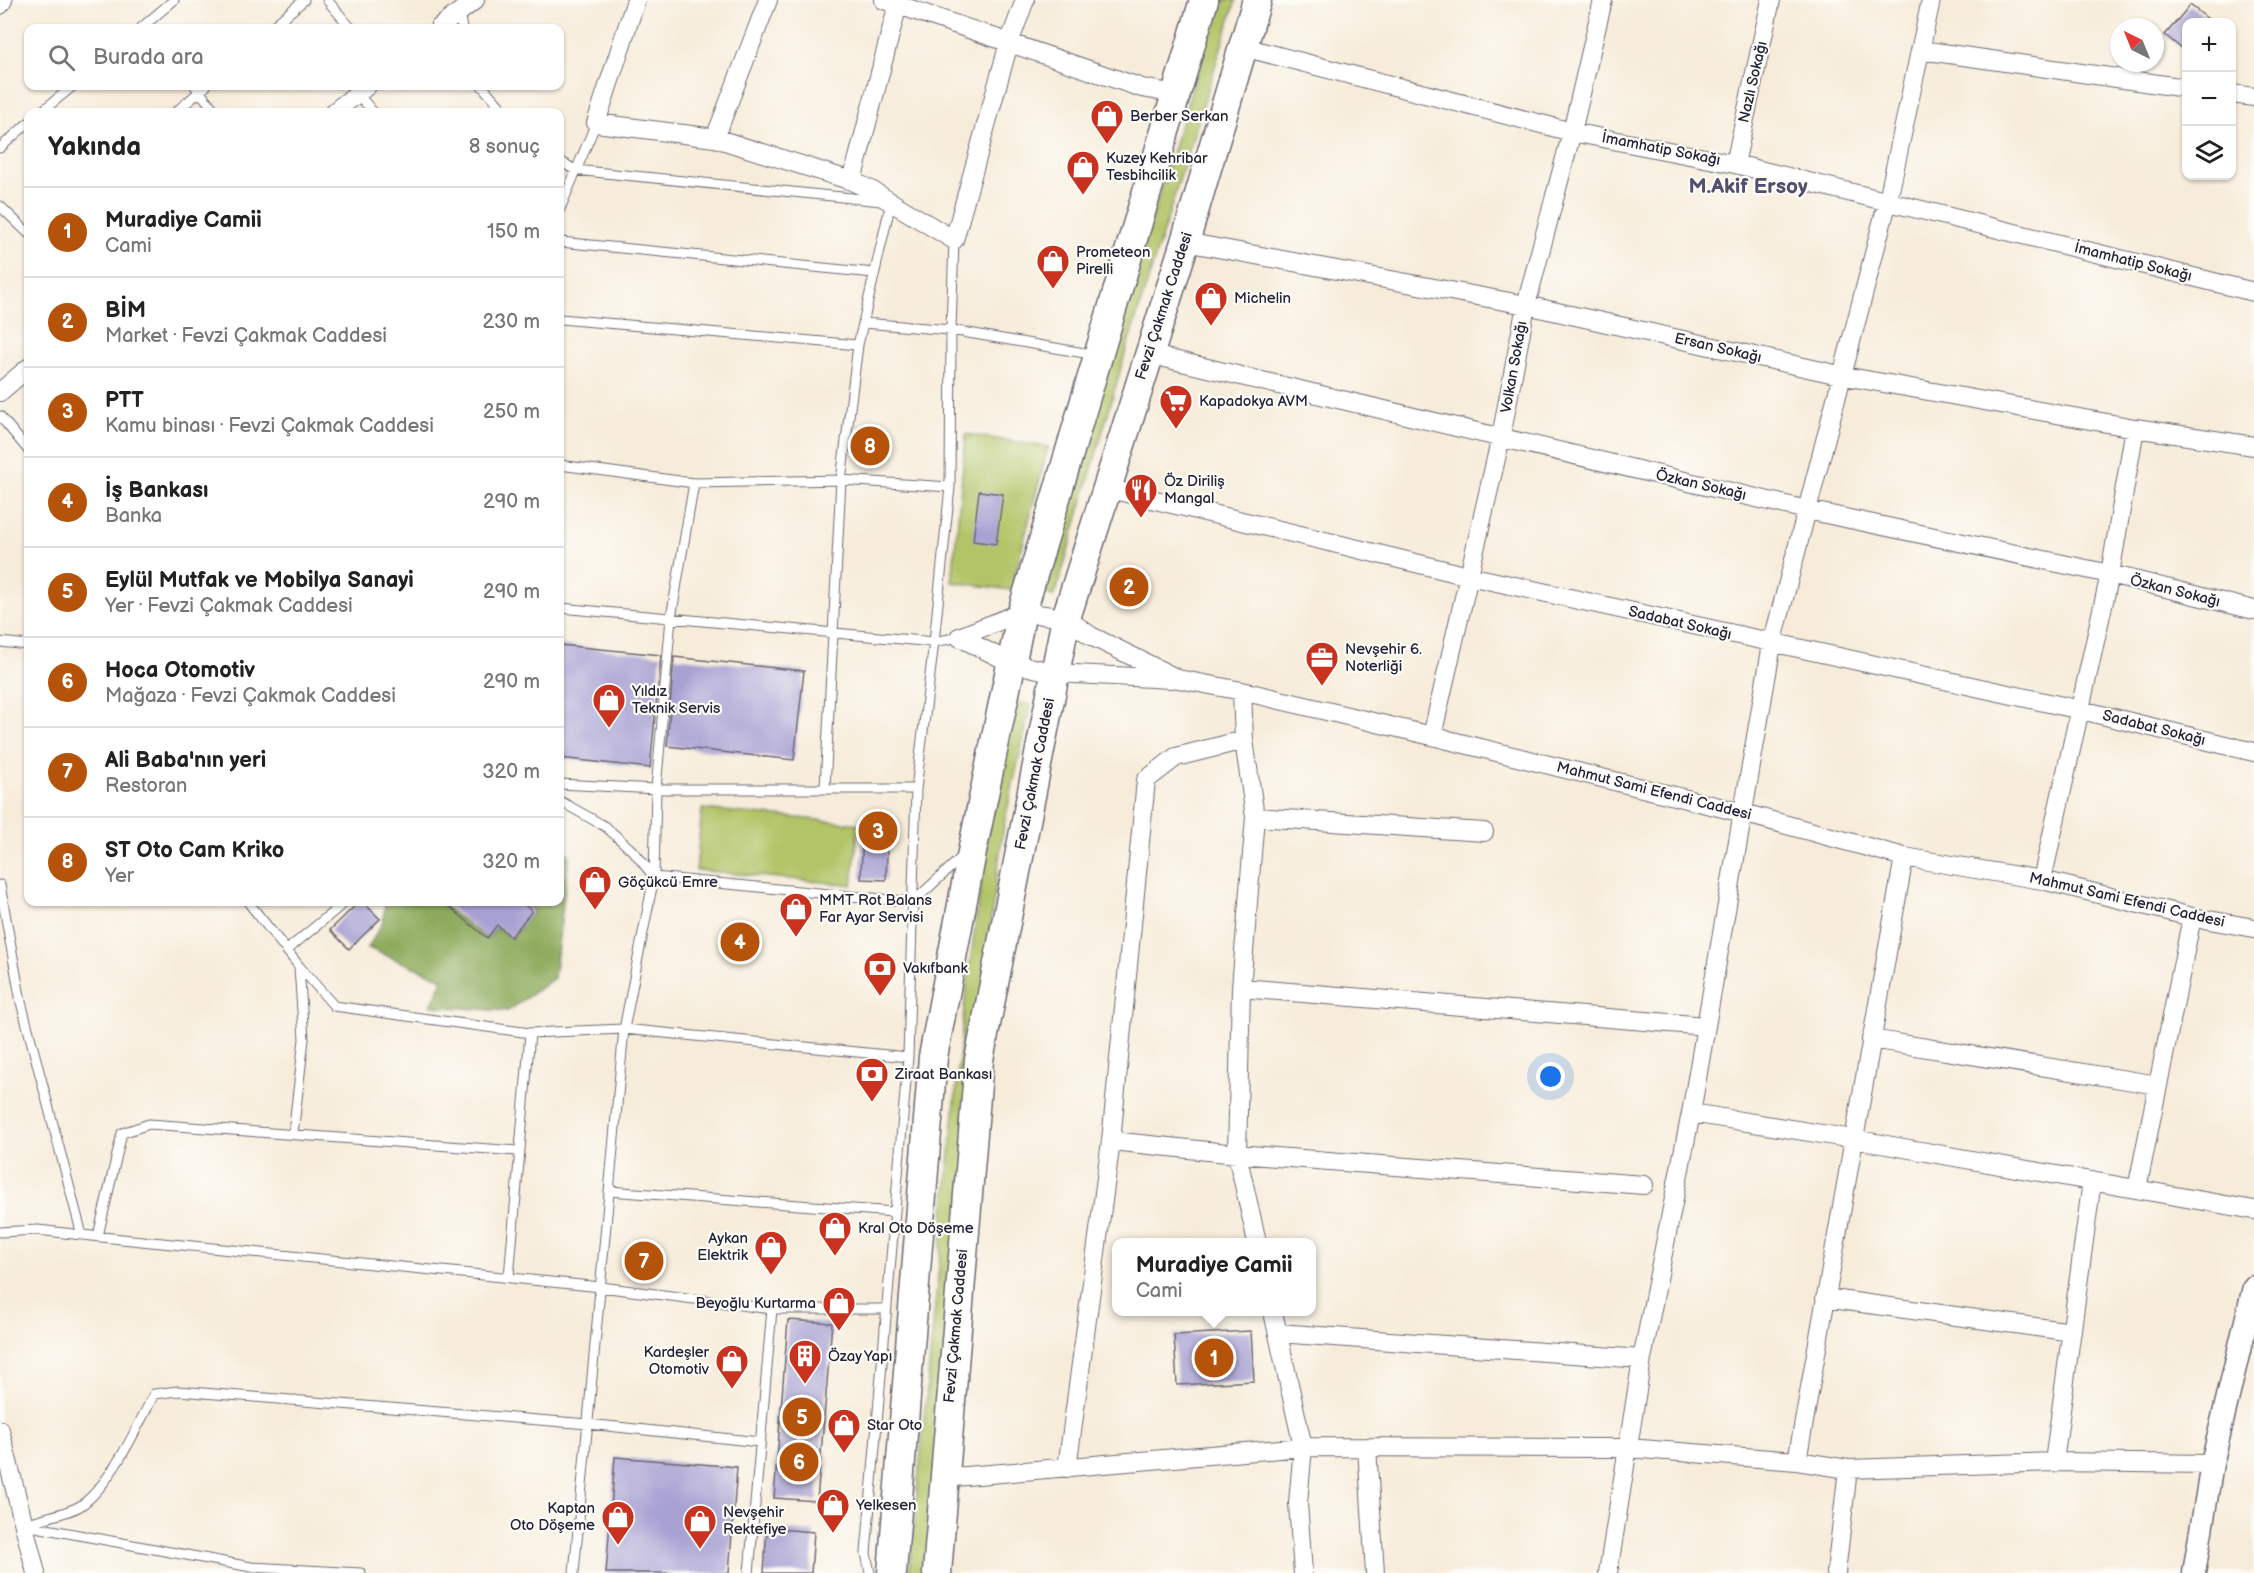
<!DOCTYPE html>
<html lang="tr">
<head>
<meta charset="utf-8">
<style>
  body { margin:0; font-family:"Balsamiq Sans",sans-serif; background:#f6f6f6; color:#222 }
  .controls { position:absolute; right:18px; top:18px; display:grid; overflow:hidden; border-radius:12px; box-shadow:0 2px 4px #0004 }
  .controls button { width:54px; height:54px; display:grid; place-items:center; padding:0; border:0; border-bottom:2px solid #e0e0e0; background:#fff; color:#222; font:30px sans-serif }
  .compass { position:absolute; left:2110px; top:18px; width:54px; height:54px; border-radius:50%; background:#fff; box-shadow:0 2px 4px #0004; rotate:317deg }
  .you { position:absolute; left:1551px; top:1077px; width:21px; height:21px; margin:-15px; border:4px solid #fff; border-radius:50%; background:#1a73e8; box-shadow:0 0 0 9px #1a73e833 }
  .badge { display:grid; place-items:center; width:39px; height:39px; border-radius:50%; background:#b45309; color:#fff; font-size:20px; font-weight:700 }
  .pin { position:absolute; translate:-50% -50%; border:3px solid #fff; box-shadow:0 2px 6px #0006 }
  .popup { position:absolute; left:1112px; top:1238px; width:204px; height:78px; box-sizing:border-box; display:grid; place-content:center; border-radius:12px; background:#fff; filter:drop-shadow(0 2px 4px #0005); font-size:20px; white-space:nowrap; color:#767676 }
  .popup b { font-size:22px; color:#222 }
  .popup::after { content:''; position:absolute; left:50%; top:100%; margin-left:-12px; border:12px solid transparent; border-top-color:#fff }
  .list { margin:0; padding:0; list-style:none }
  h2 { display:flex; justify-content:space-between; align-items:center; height:78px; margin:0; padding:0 24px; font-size:26px }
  h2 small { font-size:20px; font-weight:400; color:#767676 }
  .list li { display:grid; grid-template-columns:39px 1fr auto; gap:18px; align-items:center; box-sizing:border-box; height:90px; padding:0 24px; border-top:2px solid #e0e0e0 }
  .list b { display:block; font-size:22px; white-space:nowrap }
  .list p { margin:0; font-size:20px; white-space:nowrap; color:#767676 }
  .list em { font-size:20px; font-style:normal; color:#767676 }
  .icon { flex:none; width:33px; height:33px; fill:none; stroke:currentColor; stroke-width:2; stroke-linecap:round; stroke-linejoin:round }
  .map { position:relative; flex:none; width:2254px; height:1573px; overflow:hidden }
  .search { position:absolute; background:#fff; box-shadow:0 2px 4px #0004; left:24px; top:24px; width:540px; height:66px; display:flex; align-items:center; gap:15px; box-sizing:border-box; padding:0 21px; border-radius:12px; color:#767676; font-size:22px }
  .panel { position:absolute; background:#fff; box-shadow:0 2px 4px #0004; left:24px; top:108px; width:540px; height:798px; border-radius:12px }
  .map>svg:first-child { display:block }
  .green { fill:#b2c467; stroke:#6a7351; stroke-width:1.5 }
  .forest { fill:#8daa5c; stroke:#58664c; stroke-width:1.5 }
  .building { fill:#a8a1d3 }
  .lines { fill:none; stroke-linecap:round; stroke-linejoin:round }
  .service-casing { stroke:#6d6973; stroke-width:11 }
  .minor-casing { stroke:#6d6973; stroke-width:20 }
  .tertiary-casing { stroke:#6d6973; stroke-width:25 }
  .primary-casing { stroke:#6d6973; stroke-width:31 }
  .service { stroke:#fff; stroke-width:9 }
  .minor { stroke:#fff; stroke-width:18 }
  .tertiary { stroke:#fff; stroke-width:22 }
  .primary { stroke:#fff; stroke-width:28 }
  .labels { text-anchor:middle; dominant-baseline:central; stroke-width:4.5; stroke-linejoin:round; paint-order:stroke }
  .street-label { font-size:15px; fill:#22223b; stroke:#fdfcf7 }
  .poi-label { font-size:15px; fill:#22223b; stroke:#fdfcf7; text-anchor:start }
  .district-label { font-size:21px; font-weight:bold; fill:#514e70; stroke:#fdfcf7 }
</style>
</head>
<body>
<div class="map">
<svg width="2254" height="1573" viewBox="0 0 2254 1573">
  <rect width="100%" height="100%" fill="#fdfcf7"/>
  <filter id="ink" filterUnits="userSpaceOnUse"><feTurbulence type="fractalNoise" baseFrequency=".0167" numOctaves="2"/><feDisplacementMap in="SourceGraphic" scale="12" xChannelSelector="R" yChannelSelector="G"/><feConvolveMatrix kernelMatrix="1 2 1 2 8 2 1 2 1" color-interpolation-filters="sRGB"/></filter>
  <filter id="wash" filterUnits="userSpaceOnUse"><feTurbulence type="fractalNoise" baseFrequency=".008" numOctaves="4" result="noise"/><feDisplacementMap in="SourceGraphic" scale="24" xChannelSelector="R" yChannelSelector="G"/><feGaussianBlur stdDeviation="1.35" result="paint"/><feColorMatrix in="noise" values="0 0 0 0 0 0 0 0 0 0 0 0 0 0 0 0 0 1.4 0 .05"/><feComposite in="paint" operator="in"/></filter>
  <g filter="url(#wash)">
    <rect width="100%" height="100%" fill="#f7ecda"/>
    <path class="green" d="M1219,0H1236L1127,347L1057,589L1053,596L1043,593L1104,375Z
      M966,434L1048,447L1011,590L952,582Z
      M1014,702L1031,705L1004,824L991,919L928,1573H909L965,999L990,820Z
      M702,809L859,824L852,885L696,870Z"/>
    <path class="forest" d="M560,846L569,855L554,978L508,1011L431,1006L443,979L368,948L383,922L385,902H439L487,939L497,927L511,939L534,911L522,902H560Z"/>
    <g id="blocks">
      <path class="building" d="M2190,5L2212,22H2187V53L2165,35Z
        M863,436L877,437V457L862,456Z
        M979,491L1003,494L996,544L973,541Z
        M560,645L661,655L650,768L560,758Z
        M674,657L804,671L794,760L667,746Z
        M863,824L888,825L886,880L861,879Z
        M359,902H363L380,919L349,949L330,930Z
        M444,902H521L532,911L511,937L497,925L487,938Z
        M788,1320L832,1323L817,1501L774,1498Z
        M1251,1331L1254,1381L1177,1385L1174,1335Z
        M615,1457L737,1467L729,1573H606Z
        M767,1528L814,1532L811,1573H764Z"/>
    </g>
  </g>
  <g filter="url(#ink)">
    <use href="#blocks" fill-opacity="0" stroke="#6d6973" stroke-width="1.5"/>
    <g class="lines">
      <g class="service-casing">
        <path id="service" d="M327,0L351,28
          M459,13L462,28
          M141,28L174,0
          M271,28L304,0
          M195,86L216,112
          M482,86L505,112
          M357,93L373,112
          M41,112L73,86
          M176,112L206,86
          M0,148L28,123
          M560,161L575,170L891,202L858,345L841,480L825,788
          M0,206L28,233
          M560,209L596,123
          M560,242L874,273
          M560,319L858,345
          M863,323L951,330L1096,355
          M0,416L28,450
          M560,465L694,483L841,480L950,487
          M560,608L934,642L959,637
          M0,642L28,645
          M560,784L656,789H916
          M560,801L606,827L635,853L654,877L913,902L963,856
          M0,885L21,1002L82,1235
          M248,902L299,966L334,1006L530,1033L624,1029L908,1057
          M287,950L345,902
          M293,1134L304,1039L299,967
          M609,1191L894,1212
          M0,1232L38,1230L82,1235L601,1287L772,1309H886
          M98,1236L122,1133L149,1124L518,1151
          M509,1277L530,1033
          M23,1524C37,1520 69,1513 80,1506C110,1486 138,1426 154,1394L178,1391L588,1424L760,1442
          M25,1525L251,1567L361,1573
          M574,1573L624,1029L654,877L656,789L671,618L694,483
          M749,1573L772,1309
          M870,1573L866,1553L908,1057L916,789L934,642L950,487L951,330L954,240"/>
      </g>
      <g class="minor-casing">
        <path id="minor" d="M636,0L596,123L715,138L852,181L871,190L954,240L1009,43L1025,0
          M884,0L1142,88L1177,94
          M0,5L3,0
          M439,28L475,0
          M1243,47L1572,132L1735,164L2254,292
          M1921,50L2186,88
          M2232,94L2254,97
          M334,112L367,86
          M715,138L768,0
          M1735,164L1771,0
          M852,181L899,0
          M1185,242L1526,305L1844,376L2135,428L2254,446
          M1148,354L1807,510L2110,574L2254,610
          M0,392L28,368
          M1106,488L1469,576L2081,710L2254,752
          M959,637L1022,612L1066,618L1091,636L1178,679L1242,691L1432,736L1743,813L1904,857L2042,880L2192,917L2254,928
          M959,637L1011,663L1056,673L1171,679
          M1242,691L1244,740L1255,817L1241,988L1237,1154L1257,1242
          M1432,736L1501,437L1526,305L1572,132L1603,0
          M1255,817L1484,832
          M2042,880L2110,574L2135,428
          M1241,988L1706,1026
          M1871,1039L2158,1085
          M1691,1113L1853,1139L2254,1210
          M1111,1141L1237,1154L1644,1185
          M2137,1189L2192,917
          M1825,1298L2072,1332
          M1273,1312L1303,1447L1298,1503L1303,1573
          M1278,1333L1642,1359
          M0,1430L36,1573
          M1367,1447L1375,1573
          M1797,1461L1904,857
          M2054,1462L2092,1181
          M1067,1468L1111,1141L1146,780L1176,757L1244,740
          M943,1478L1303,1447L1628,1448L1797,1461L1848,1469L2054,1462L2212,1464
          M1608,1573L1642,1359L1691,1113L1772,644L1888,200L1931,0
          M1836,1573L1848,1469"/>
      </g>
      <g class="tertiary-casing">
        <path id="tertiary" d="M2194,1573L2212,1464L2254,1287"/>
      </g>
      <g class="primary-casing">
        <path id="primary" d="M892,1573L933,1057L973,847L1022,612L1204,0
          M937,1573L979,1060L1066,618L1185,242L1257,0"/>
      </g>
      <use href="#service" class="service"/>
      <use href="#minor" class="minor"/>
      <use href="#tertiary" class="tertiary"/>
      <use href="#primary" class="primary"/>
    </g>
  </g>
  <defs>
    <g id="shop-pin" transform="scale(1.725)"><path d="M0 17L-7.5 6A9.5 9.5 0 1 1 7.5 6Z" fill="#c8321e" stroke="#fdfcf7"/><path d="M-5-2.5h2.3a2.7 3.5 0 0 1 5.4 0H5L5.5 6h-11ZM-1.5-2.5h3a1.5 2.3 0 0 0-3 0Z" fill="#fff"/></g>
    <g id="supermarket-pin" transform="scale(1.725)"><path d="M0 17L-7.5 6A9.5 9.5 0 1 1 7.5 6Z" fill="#c8321e" stroke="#fdfcf7"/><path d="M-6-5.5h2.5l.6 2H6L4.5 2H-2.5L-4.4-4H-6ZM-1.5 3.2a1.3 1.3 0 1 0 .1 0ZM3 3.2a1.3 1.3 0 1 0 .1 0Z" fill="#fff"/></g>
    <g id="restaurant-pin" transform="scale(1.725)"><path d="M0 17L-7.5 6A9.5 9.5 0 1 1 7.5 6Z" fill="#c8321e" stroke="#fdfcf7"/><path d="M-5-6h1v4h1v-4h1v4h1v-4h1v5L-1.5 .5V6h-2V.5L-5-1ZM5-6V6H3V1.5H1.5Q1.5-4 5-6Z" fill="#fff"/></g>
    <g id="office-pin" transform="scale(1.725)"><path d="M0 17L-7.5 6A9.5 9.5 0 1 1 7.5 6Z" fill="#c8321e" stroke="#fdfcf7"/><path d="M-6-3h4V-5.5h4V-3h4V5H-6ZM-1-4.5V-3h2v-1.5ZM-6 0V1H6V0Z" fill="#fff"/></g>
    <g id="bank-pin" transform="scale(1.725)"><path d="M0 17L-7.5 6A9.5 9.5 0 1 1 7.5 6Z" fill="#c8321e" stroke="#fdfcf7"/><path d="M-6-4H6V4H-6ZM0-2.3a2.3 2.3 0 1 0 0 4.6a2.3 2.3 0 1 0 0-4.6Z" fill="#fff"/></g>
    <g id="building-pin" transform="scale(1.725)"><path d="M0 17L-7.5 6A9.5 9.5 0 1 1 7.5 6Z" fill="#c8321e" stroke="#fdfcf7"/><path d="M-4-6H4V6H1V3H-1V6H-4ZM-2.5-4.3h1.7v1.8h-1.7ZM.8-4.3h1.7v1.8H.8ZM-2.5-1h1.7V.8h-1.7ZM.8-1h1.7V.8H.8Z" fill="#fff"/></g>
  </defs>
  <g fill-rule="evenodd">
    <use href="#shop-pin" x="1107" y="116"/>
    <use href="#shop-pin" x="1083" y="167"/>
    <use href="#shop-pin" x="1053" y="261"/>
    <use href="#shop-pin" x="1211" y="298"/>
    <use href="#supermarket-pin" x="1176" y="401"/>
    <use href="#restaurant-pin" x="1141" y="490"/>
    <use href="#office-pin" x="1322" y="658"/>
    <use href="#shop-pin" x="609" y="700"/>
    <use href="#shop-pin" x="595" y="882"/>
    <use href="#shop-pin" x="796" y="909"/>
    <use href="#bank-pin" x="880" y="968"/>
    <use href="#bank-pin" x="872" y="1074"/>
    <use href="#shop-pin" x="835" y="1228"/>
    <use href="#shop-pin" x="771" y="1247"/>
    <use href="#shop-pin" x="839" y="1303"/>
    <use href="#building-pin" x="805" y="1356"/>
    <use href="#shop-pin" x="732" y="1361"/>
    <use href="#shop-pin" x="844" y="1425"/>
    <use href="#shop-pin" x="833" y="1505"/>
    <use href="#shop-pin" x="618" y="1517"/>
    <use href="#shop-pin" x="700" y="1521"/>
  </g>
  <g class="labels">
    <g class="street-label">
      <text transform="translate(1753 82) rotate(-77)">Nazlı Sokağı</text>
      <text transform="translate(1661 149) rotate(11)">İmamhatip Sokağı</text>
      <text transform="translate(2133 262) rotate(14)">İmamhatip Sokağı</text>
      <text transform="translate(1164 306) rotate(-72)">Fevzi Çakmak Caddesi</text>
      <text transform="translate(1718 348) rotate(13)">Ersan Sokağı</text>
      <text transform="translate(1514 367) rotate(-80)">Volkan Sokağı</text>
      <text transform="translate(1701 485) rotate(13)">Özkan Sokağı</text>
      <text transform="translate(2175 591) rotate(14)">Özkan Sokağı</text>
      <text transform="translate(1680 623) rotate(13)">Sadabat Sokağı</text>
      <text transform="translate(2154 728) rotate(14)">Sadabat Sokağı</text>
      <text transform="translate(1035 774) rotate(-79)">Fevzi Çakmak Caddesi</text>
      <text transform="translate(1654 791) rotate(14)">Mahmut Sami Efendi Caddesi</text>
      <text transform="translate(2127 900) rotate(13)">Mahmut Sami Efendi Caddesi</text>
      <text transform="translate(956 1326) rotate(-85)">Fevzi Çakmak Caddesi</text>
    </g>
    <g class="poi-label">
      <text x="1130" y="116">Berber Serkan</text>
      <text x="1106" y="158">Kuzey Kehribar<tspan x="1106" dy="17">Tesbihcilik</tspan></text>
      <text x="1076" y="252">Prometeon<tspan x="1076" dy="17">Pirelli</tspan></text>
      <text x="1234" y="298">Michelin</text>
      <text x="1199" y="401">Kapadokya AVM</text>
      <text x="1164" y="481">Öz Diriliş<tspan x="1164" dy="17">Mangal</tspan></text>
      <text x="1345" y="649">Nevşehir 6.<tspan x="1345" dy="17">Noterliği</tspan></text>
      <text x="632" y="691">Yıldız<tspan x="632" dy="17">Teknik Servis</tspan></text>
      <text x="618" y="882">Göçükcü Emre</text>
      <text x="819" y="900">MMT Rot Balans<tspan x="819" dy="17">Far Ayar Servisi</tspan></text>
      <text x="903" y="968">Vakıfbank</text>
      <text x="895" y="1074">Ziraat Bankası</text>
      <text x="858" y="1228">Kral Oto Döşeme</text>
      <text x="748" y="1238" text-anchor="end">Aykan<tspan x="748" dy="17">Elektrik</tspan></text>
      <text x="816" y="1303" text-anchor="end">Beyoğlu Kurtarma</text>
      <text x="709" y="1352" text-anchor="end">Kardeşler<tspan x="709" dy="17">Otomotiv</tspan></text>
      <text x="828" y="1356">Özay Yapı</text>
      <text x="867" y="1425">Star Oto</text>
      <text x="856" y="1505">Yelkesen</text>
      <text x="595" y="1508" text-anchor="end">Kaptan<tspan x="595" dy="17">Oto Döşeme</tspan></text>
      <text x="723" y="1512">Nevşehir<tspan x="723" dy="17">Rektefiye</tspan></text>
    </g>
    <g class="district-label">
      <text x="1748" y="186">M.Akif Ersoy</text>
    </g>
  </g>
</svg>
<div class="controls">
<button>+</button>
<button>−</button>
<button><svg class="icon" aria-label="layers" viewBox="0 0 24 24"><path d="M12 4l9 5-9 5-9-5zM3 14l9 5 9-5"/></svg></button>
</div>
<svg class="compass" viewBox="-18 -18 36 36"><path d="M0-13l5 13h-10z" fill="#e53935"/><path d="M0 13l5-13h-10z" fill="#767676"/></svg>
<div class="you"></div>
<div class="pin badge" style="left:1214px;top:1358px">1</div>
<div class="popup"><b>Muradiye Camii</b>Cami</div>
<div class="pin badge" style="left:1129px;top:587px">2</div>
<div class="pin badge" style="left:878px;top:831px">3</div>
<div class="pin badge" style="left:740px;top:942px">4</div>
<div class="pin badge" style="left:802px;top:1417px">5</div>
<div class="pin badge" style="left:799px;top:1462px">6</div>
<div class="pin badge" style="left:644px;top:1261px">7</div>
<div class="pin badge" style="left:870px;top:446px">8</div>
<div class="search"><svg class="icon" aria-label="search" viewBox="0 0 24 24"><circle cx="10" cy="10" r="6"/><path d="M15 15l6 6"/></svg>Burada ara</div>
<section class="panel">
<h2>Yakında<small>8 sonuç</small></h2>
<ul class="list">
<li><span class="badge">1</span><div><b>Muradiye Camii</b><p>Cami</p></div><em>150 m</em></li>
<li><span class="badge">2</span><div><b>BİM</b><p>Market · Fevzi Çakmak Caddesi</p></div><em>230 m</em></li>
<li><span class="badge">3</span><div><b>PTT</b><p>Kamu binası · Fevzi Çakmak Caddesi</p></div><em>250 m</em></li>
<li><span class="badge">4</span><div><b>İş Bankası</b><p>Banka</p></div><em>290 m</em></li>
<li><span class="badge">5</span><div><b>Eylül Mutfak ve Mobilya Sanayi</b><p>Yer · Fevzi Çakmak Caddesi</p></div><em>290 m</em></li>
<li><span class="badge">6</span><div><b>Hoca Otomotiv</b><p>Mağaza · Fevzi Çakmak Caddesi</p></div><em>290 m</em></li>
<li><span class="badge">7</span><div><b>Ali Baba'nın yeri</b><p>Restoran</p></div><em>320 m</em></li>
<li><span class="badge">8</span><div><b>ST Oto Cam Kriko</b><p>Yer</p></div><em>320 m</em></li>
</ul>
</section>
</div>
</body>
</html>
